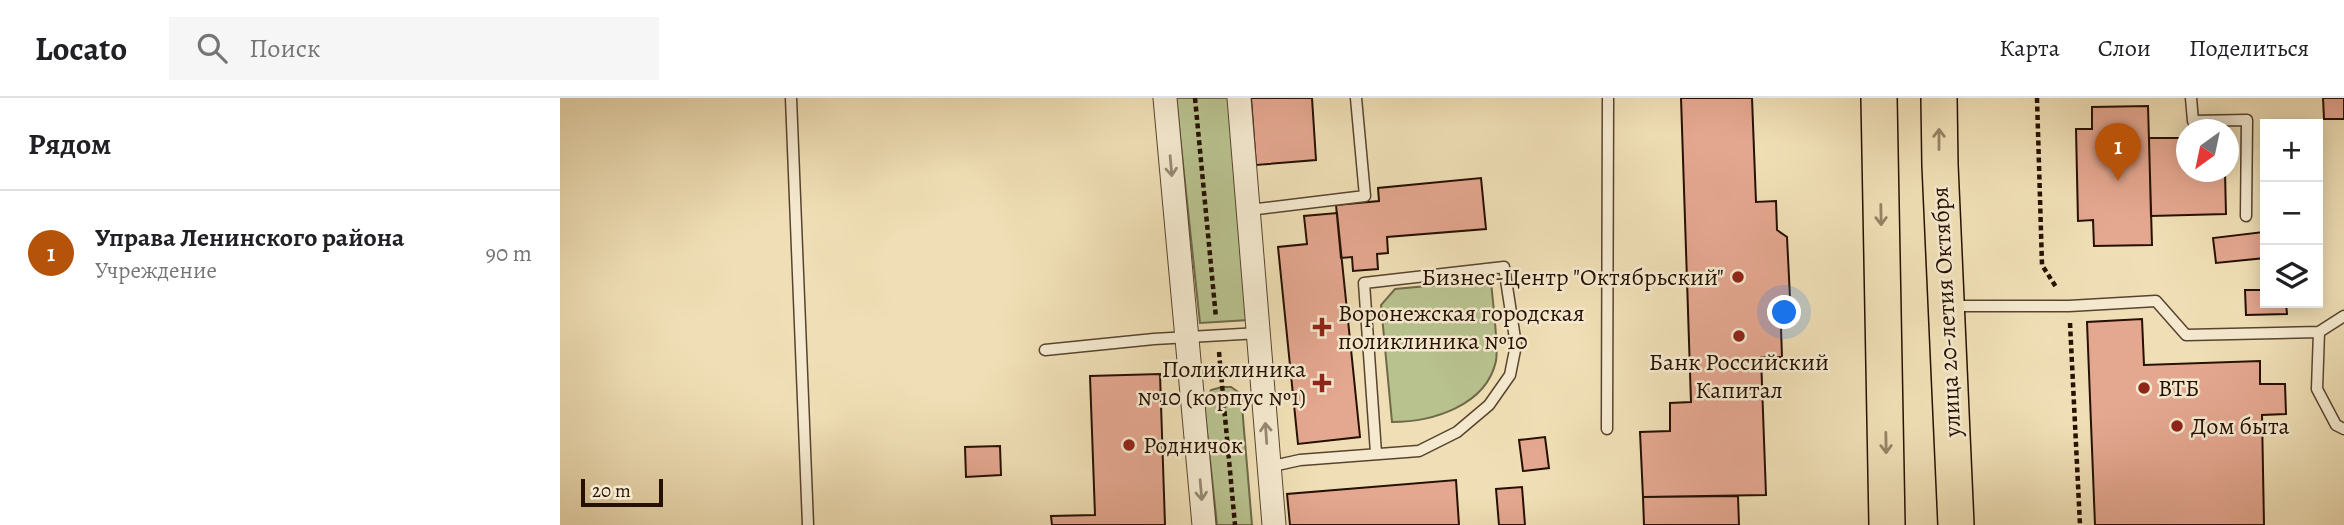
<!DOCTYPE html>
<html lang="ru">
<head>
<meta charset="utf-8">
<style>
  body { margin:0; font-family:Alegreya,serif; background:#f6f6f6; color:#202124 }
  .controls { position:absolute; right:21px; top:21px; display:grid; overflow:hidden; border-radius:0px; box-shadow:0 4px 18px #0003 }
  .controls button { width:63px; height:63px; display:grid; place-items:center; padding:0; border:0; border-bottom:2px solid #e0e0e0; background:#fff; color:#202124; font:35px sans-serif }
  .compass { position:absolute; left:1616px; top:21px; width:63px; height:63px; border-radius:50%; background:#fff; box-shadow:0 4px 18px #0003; rotate:213deg }
  .scale { position:absolute; left:21px; bottom:18px; width:82px; box-sizing:border-box; padding-left:7px; border:4px solid #261001; border-top:0; font-size:19px; line-height:24px; white-space:nowrap; color:#261001; -webkit-text-stroke:5px #f5ead0; paint-order:stroke }
  .you { position:absolute; left:1225px; top:215px; width:24px; height:24px; margin:-18px; border:5px solid #fff; border-radius:50%; background:#1a73e8; box-shadow:0 0 0 10px #1a73e833 }
  .badge { display:grid; place-items:center; width:46px; height:46px; border-radius:50%; background:#b45309; color:#fff; font-size:23px; font-weight:700 }
  .pin { position:absolute; translate:-50% -58px; filter:drop-shadow(0 2px 4px #0008) }
  .pin::after { content:''; position:absolute; top:37px; width:24px; height:21px; background:inherit; clip-path:polygon(0 0,100% 0,50% 100%) }
  .list { margin:0; padding:0; list-style:none }
  h2 { display:flex; justify-content:space-between; align-items:center; height:91px; margin:0; padding:0 28px; font-size:30px }
  h2 small { font-size:23px; font-weight:400; color:#757577 }
  .list li { display:grid; grid-template-columns:46px 1fr auto; gap:21px; align-items:center; box-sizing:border-box; height:126px; padding:0 28px; border-top:2px solid #e0e0e0 }
  .list b { display:block; font-size:26px; white-space:nowrap }
  .list p { margin:0; font-size:23px; white-space:nowrap; color:#757577 }
  .list em { font-size:23px; font-style:normal; color:#757577 }
  .icon { flex:none; width:38px; height:38px; fill:none; stroke:currentColor; stroke-width:2; stroke-linecap:round; stroke-linejoin:round }
  .map { position:relative; flex:none; width:1784px; height:427px; overflow:hidden }
  header { display:flex; align-items:center; gap:42px; box-sizing:border-box; height:98px; padding:0 35px; background:#fff; border-bottom:2px solid #e0e0e0 }
  header strong { font-size:33px }
  nav { display:flex; gap:38px; margin-inline-start:auto; font-size:24px }
  .search { width:490px; height:63px; background:#f6f6f6; display:flex; align-items:center; gap:18px; box-sizing:border-box; padding:0 24px; border-radius:0px; color:#757577; font-size:26px }
  main { display:flex }
  aside { flex:1; background:#fff }
  .map>svg:first-child { display:block }
  .green { fill:#b8c28f; stroke:#6f6948; stroke-width:2 }
  .building { fill:#e4a790; stroke:#261001; stroke-width:2 }
  .lines { fill:none; stroke-linecap:round; stroke-linejoin:round }
  .service-casing { stroke:#58442e; stroke-width:13 }
  .minor-casing { stroke:#58442e; stroke-width:25 }
  .primary-casing { stroke:#261001; stroke-width:38 }
  .path { stroke:#261001; stroke-width:4.5; stroke-dasharray:5 3.5; stroke-linecap:butt }
  .service { stroke:#f5ead0; stroke-width:10 }
  .minor { stroke:#f5ead0; stroke-width:23 }
  .primary { stroke:#f0dfb6; stroke-width:35 }
  .oneway { stroke:#958265 }
  .oneway2 { stroke:#988873 }
  .poi-dot { fill:#8f2418; stroke:#f5ead0; stroke-width:2.5 }
  .labels { text-anchor:middle; dominant-baseline:central; stroke-width:5; stroke-linejoin:round; paint-order:stroke }
  .poi-label { font-size:24px; fill:#261001; stroke:#f5ead0; text-anchor:start }
  .street-label { font-size:24px; fill:#261001; stroke:#f5ead0 }
</style>
</head>
<body>
<header>
<strong>Locato</strong>
<div class="search"><svg class="icon" aria-label="search" viewBox="0 0 24 24"><circle cx="10" cy="10" r="6"/><path d="M15 15l6 6"/></svg>Поиск</div>
<nav><a>Карта</a><a>Слои</a><a>Поделиться</a></nav>
</header>
<main>
<aside>
<h2>Рядом<small></small></h2>
<ul class="list">
<li><span class="badge">1</span><div><b>Управа Ленинского района</b><p>Учреждение</p></div><em>90 m</em></li>
</ul>
</aside>
<div class="map">
<svg width="1784" height="427" viewBox="0 0 1784 427">
  <rect width="100%" height="100%" fill="#f0dfb6"/>
  <filter id="stains"><feTurbulence type="fractalNoise" baseFrequency=".00286" numOctaves="4"/><feColorMatrix values="0 0 0 0 .2 0 0 0 0 .09 0 0 0 0 .02 0 0 0 .5 -.17"/></filter>
  <radialGradient id="worn" r=".72"><stop offset=".6" stop-color="#630" stop-opacity="0"/><stop offset="1" stop-color="#630" stop-opacity=".3"/></radialGradient>
  <path class="green" d="M616,0H669L689,222L640,225Z
    M931,182C932,200 939,248 936,263C926,308 872,324 832,324L821,207L835,191Z
    M662,289H671L681,296L692,427H657L644,306L651,292Z"/>
  <path class="building" d="M691,0H752L756,62L696,67Z
    M1121,0H1192L1196,104L1216,103L1217,132L1227,139L1231,220L1221,230L1222,259H1201L1206,397L1083,399L1080,334L1110,333V305L1131,304Z
    M1763,0H1784V21H1764Z
    M1588,8L1592,147L1534,148L1533,122L1518,123L1516,31H1532V9Z
    M1589,40H1626V74H1665L1666,116L1591,118Z
    M921,80L926,131L827,139L828,155L817,156L818,171L793,173L792,159L781,160L776,107L819,103L818,90Z
    M777,115L800,339L738,346L718,149L747,146L744,118Z
    M1703,134L1705,160L1656,165L1653,140Z
    M1685,192H1705V205H1726L1727,216L1686,217Z
    M1582,221L1584,267L1700,263V286H1725L1726,316L1702,317L1704,427H1535L1527,224Z
    M600,276L605,427H492L491,418L535,417L530,278Z
    M600,276L605,427H492L491,418L535,417L530,278Z
    M985,339L989,370L963,373L959,342Z
    M440,348L441,377L406,379L405,349Z
    M896,382L899,427H730L727,396Z
    M962,389L965,427H939L936,391Z
    M1178,398L1179,427H1084L1083,399Z"/>
  <g class="lines">
    <g class="service-casing">
      <path id="service" d="M231,0L248,427
        M1631,0L1633,23L1687,22L1686,118
        M689,112L805,98L796,0
        M1392,208H1509L1596,203L1626,237L1759,234L1784,218
        M1759,234L1757,291L1776,327L1784,331
        M485,252L594,241L699,235
        M1047,331L1048,0
        M708,369L740,362L859,353L897,334L929,307L950,277L956,247L944,169L804,185L816,355"/>
    </g>
    <g class="minor-casing">
      <path id="minor" d="M605,0L644,427
        M679,0L714,427"/>
    </g>
    <g class="primary-casing">
      <path id="primary" d="M1319,0L1327,427
        M1379,0L1380,67L1396,427"/>
    </g>
    <path class="path" d="M635,0L656,220
      M1477,0L1482,167L1496,189
      M1510,225L1520,427
      M659,254L675,427"/>
    <use href="#service" class="service"/>
    <use href="#minor" class="minor"/>
    <use href="#primary" class="primary"/>
  </g>
  <defs><path id="oneway-shaft" d="M-6 0H5M1.5-3L5.5 0L1.5 3" fill="none" stroke-width="1.6" stroke-linecap="round" stroke-linejoin="round" transform="scale(1.75)"/></defs>
  <g class="oneway">
    <use href="#oneway-shaft" transform="translate(1379 41) rotate(-90)"/>
    <use href="#oneway-shaft" transform="translate(1321 117) rotate(89)"/>
    <use href="#oneway-shaft" transform="translate(1326 345) rotate(89)"/>
  </g>
  <g class="oneway2">
    <use href="#oneway-shaft" transform="translate(611 68) rotate(85)"/>
    <use href="#oneway-shaft" transform="translate(706 335) rotate(-94)"/>
    <use href="#oneway-shaft" transform="translate(641 392) rotate(85)"/>
  </g>
  <g class="poi-dot">
    <circle cx="1178" cy="179" r="7"/>
    <path d="M758.5 218.5h7v7h7v7h-7v7h-7v-7h-7v-7h7z"/>
    <circle cx="1179" cy="238" r="7"/>
    <path d="M758.5 274.5h7v7h7v7h-7v7h-7v-7h-7v-7h7z"/>
    <circle cx="1584" cy="290" r="7"/>
    <circle cx="1617" cy="328" r="7"/>
    <circle cx="569" cy="347" r="7"/>
  </g>
  <g class="labels">
    <g class="poi-label">
      <text x="1164" y="179" text-anchor="end">Бизнес-Центр "Октябрьский"</text>
      <text x="778" y="215">Воронежская городская<tspan x="778" dy="28">поликлиника №10</tspan></text>
      <text x="1179" y="264" text-anchor="middle">Банк Российский<tspan x="1179" dy="28">Капитал</tspan></text>
      <text x="746" y="271" text-anchor="end">Поликлиника<tspan x="746" dy="28">№10 (корпус №1)</tspan></text>
      <text x="1598" y="290">ВТБ</text>
      <text x="1631" y="328">Дом быта</text>
      <text x="583" y="347">Родничок</text>
    </g>
    <g class="street-label">
      <text transform="translate(1386 214) rotate(-93)">улица 20-летия Октября</text>
    </g>
  </g>
  <rect width="100%" height="100%" filter="url(#stains)"/>
  <rect width="100%" height="100%" fill="url(#worn)"/>
</svg>
<div class="controls">
<button>+</button>
<button>−</button>
<button><svg class="icon" aria-label="layers" viewBox="0 0 24 24"><path d="M12 4l9 5-9 5-9-5zM3 14l9 5 9-5"/></svg></button>
</div>
<svg class="compass" viewBox="-18 -18 36 36"><path d="M0-13l5 13h-10z" fill="#e53935"/><path d="M0 13l5-13h-10z" fill="#757577"/></svg>
<div class="scale">20 m</div>
<div class="you"></div>
<div class="pin badge" style="left:1558px;top:83px">1</div>
</div>
</main>
</body>
</html>
